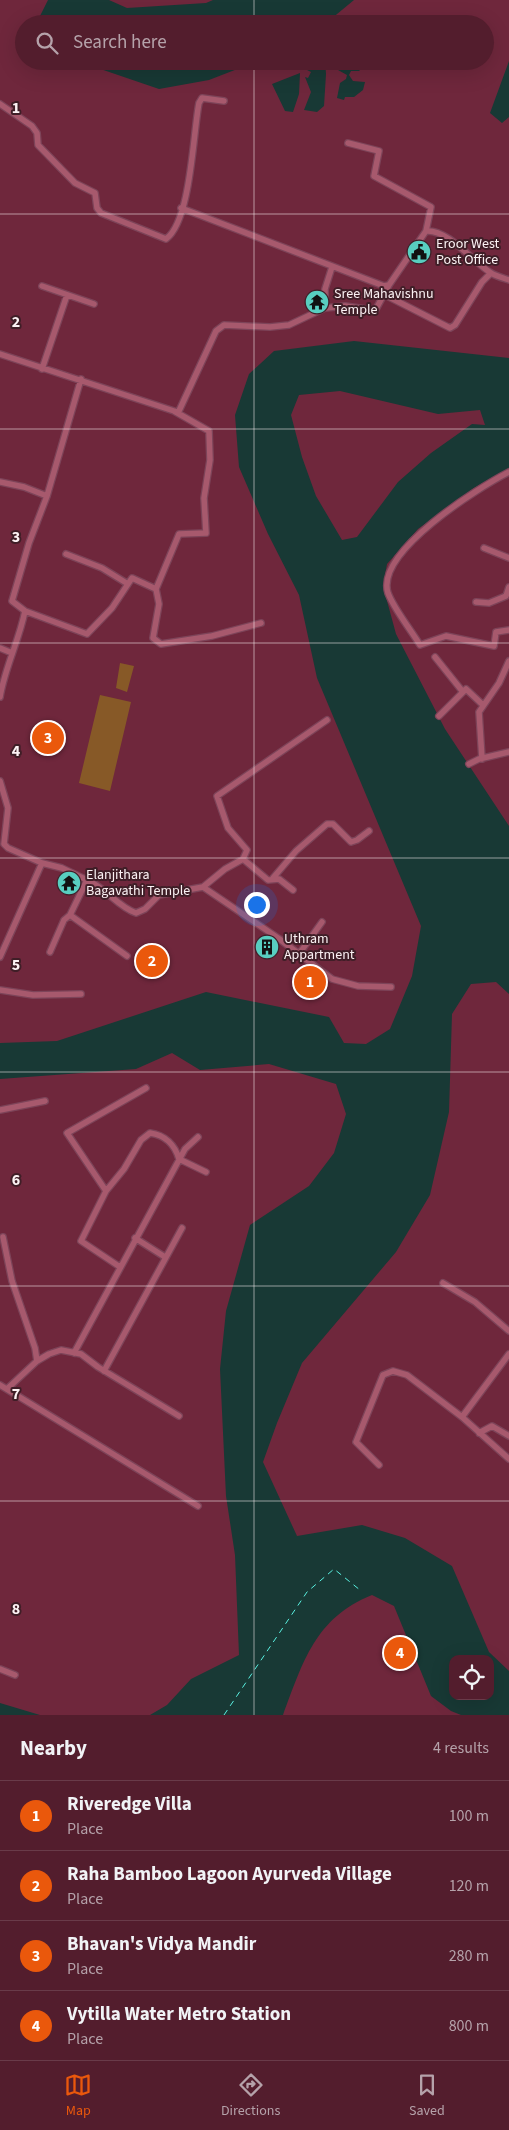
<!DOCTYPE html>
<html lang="en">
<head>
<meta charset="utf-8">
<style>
  body { margin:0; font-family:"Source Sans 3",sans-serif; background:#5c2a39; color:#f1f3f6 }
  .controls { position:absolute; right:15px; bottom:15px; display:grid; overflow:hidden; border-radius:10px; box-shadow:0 5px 20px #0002 }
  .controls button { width:45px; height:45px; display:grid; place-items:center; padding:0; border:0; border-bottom:1px solid #693b49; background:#531d2d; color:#f1f3f6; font:25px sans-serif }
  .you { position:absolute; left:256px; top:904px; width:18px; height:18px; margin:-12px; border:4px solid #fff; border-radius:50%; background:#1a73e8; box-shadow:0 0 0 8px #1a73e833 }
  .badge { display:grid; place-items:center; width:32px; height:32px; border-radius:50%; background:#ea580c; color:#fff; font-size:16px; font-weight:700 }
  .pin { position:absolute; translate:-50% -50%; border:2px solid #fff; box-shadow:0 1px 5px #0006 }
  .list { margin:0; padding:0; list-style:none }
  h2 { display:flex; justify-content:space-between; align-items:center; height:65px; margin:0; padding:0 20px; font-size:21px }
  h2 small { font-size:16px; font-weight:400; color:#b5a2aa }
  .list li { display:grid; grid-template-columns:32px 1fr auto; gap:15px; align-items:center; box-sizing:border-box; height:70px; padding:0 20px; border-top:1px solid #693b49 }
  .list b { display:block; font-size:19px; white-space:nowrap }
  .list p { margin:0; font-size:16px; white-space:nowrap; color:#b5a2aa }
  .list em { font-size:16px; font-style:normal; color:#b5a2aa }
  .icon { flex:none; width:28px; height:28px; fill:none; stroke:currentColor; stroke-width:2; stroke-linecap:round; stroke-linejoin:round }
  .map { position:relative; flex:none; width:509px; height:1715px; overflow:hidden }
  .search { position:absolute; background:#531d2d; box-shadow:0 5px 20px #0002; left:15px; right:15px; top:15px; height:55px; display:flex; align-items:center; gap:12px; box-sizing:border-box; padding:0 18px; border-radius:28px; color:#b5a2aa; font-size:19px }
  .sheet { height:345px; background:#531d2d }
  nav { display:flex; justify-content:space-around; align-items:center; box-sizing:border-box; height:70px; border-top:1px solid #693b49; background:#531d2d; font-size:14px; color:#b5a2aa }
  nav a { display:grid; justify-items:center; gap:2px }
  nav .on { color:#ea580c }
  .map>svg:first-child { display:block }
  .green { fill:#875927 }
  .water { fill:#183935; fill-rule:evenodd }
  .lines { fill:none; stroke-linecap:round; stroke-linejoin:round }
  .ferry { stroke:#59f1e1; stroke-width:1; stroke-dasharray:6 5; stroke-linecap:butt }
  .minor-casing { stroke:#7d4459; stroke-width:8 }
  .minor { stroke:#a7596d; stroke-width:5.5 }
  .grid { fill:none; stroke:#fcf2f4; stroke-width:1; stroke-opacity:0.55 }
  .labels { text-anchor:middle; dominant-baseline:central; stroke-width:4; stroke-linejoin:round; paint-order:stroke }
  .poi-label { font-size:14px; fill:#fcf2f4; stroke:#3f1e27; text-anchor:start }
  .grid-label { font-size:16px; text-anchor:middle; font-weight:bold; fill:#fcf2f4; stroke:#3f1e27; stroke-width:4; stroke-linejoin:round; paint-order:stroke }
</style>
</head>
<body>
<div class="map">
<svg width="509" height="1715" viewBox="0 0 509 1715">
  <rect width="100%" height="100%" fill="#6f273c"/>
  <path class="green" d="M120,663L134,666L127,692L116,688Z
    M100,695L131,702L110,791L79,783Z"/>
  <path class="water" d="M48,0H109L127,8L206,3L213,0H354L325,24H36Z
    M77,61H258L209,80L159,89Z
    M325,61L326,74L324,106L317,112L304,110L311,92L305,77L308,78L311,72L307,70L316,62Z
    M342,61L367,63L359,71H351L349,75L353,81L365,82L363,90L354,97H345L344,100L337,98L340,83L346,79L347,75L338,70Z
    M509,61V117L502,123L490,113Z
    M300,73L299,94L293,112L285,111L272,84Z
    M354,341L509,358V469L474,488L418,529L387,564L383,586L396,634L445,729L509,826V994L496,982L471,984L452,1014L449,1112L430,1195L396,1252L302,1363L277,1423L263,1462L297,1536L362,1525L405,1538L452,1566L489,1652L509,1671V1715H461L451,1711L431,1696L394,1606L372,1595C315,1618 303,1662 283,1715H150L167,1705L191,1679L239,1655L235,1555L226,1496L220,1369L226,1311L250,1225L309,1186L334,1153L346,1114L336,1084L269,1064L200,1070L172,1053L136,1069L0,1079V1043L57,1041L206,992L329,1017L344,1043L366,1044L390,1029L412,976L421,926L317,678L299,595L268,534L239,467L235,415L249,374L274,351ZM340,391L438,414L480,410L485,425L472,424L431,453L398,482L357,537L342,540L316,496L302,457L291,415L299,395ZM453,1659H490V1696H453Z
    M0,1703L40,1715H0Z"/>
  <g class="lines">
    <path class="ferry" d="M224,1715L307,1592L334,1569L360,1590"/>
    <g class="minor-casing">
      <path id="minor" d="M0,104L32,126L37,133L38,145L75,183L95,193L97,208L101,213L166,239C191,221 193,133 199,103L202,98L224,101
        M348,143L379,151L374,176L431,207L426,231
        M181,208L384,286L389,285L426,231C448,229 473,262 491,273C496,276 503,278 509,280
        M42,286L94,304
        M385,295L450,328L455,325L482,282L491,273
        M325,308V289L332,267
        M0,354L174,411L209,431L210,460L204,498L206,533L179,534L156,589L132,578L112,608L87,634L25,611C19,641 5,667 0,697
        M42,369L67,295
        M178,413L216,331L224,325L270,327L289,325L325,308L345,306L372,310L376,309L389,285
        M509,472C478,488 375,552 388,593C394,609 411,630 420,645L446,636L494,646L496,632L509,630
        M0,482L24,487L47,496L29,543L12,601L25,611
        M47,496L81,379
        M484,548L509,558
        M66,554L102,568L128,584
        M156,589L159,604L153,638L161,644L212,636L261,623
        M476,602L489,603L506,596L509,587
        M0,648L12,653
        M435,657L463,692
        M439,716L466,689L483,705
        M482,759L479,712L499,683L509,661
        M469,764L479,759L509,752
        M0,781L8,808L4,844L8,848L42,863L0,957
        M243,859L247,850L228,828L217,796L327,720
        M42,863L62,868L87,880L70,915L127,956
        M273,878L296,851L327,824H333L351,842L357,840L369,831
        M87,880C106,888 118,907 136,913L145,909L159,895L203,887L278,938L332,979L358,986L391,987
        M203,887L225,869L243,859L268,880L279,879L293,890
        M50,952L64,920L70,915
        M299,954L322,922
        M0,990L33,995L81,994
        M0,1110L45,1101
        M106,1191L124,1169L141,1140L150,1133C165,1135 175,1145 179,1159L206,1172
        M3,1237L12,1281L35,1348L37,1361
        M135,1238L165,1257
        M120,1267L81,1241L106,1191L67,1133L146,1088
        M443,1283L475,1302L509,1331
        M74,1353L185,1149L198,1137
        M509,1354L462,1417L509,1459
        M104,1371L182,1228
        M0,1385L198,1506
        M7,1389L37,1361L49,1354L61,1350L81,1354L98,1367L179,1416
        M479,1433L492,1426L509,1436
        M379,1465L356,1442L383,1375L393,1371L407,1375L462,1417
        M0,1669L15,1675"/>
    </g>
    <use href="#minor" class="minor"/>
  </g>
  <path class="grid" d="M254,0V24M254,61V1715M0,214H509M0,429H509M0,643H509M0,858H509M0,1072H509M0,1286H509M0,1501H509"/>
  <defs>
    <g id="civic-disc" transform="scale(1.25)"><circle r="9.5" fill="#58cec0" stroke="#3f1e27"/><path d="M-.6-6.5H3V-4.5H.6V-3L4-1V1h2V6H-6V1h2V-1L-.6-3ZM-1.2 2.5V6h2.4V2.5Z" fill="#111"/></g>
    <g id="temple-disc" transform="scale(1.25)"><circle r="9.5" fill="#58cec0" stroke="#3f1e27"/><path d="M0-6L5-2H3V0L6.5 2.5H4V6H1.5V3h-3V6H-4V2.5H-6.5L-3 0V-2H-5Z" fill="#111"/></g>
    <g id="building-disc" transform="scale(1.25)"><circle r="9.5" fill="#58cec0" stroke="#3f1e27"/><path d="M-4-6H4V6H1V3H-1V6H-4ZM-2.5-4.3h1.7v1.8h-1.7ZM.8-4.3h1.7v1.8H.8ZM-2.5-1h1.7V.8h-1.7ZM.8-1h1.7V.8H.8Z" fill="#111"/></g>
  </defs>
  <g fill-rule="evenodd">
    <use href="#civic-disc" x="419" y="252"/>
    <use href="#temple-disc" x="317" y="302"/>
    <use href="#temple-disc" x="69" y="883"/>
    <use href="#building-disc" x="267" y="947"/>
  </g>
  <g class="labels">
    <g class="poi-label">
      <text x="436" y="244">Eroor West<tspan x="436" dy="16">Post Office</tspan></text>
      <text x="334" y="294">Sree Mahavishnu<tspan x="334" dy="16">Temple</tspan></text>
      <text x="86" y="875">Elanjithara<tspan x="86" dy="16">Bagavathi Temple</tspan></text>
      <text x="284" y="939">Uthram<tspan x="284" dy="16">Appartment</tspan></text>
    </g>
  </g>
  <g class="grid-label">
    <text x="16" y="113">1</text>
    <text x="16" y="327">2</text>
    <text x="16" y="542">3</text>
    <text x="16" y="756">4</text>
    <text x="16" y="970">5</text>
    <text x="16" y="1185">6</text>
    <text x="16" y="1399">7</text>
    <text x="16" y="1614">8</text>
  </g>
</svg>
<div class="controls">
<button><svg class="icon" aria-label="locate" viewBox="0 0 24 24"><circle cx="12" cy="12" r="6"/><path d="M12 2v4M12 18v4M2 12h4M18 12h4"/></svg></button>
</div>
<div class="you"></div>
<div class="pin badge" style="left:310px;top:982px">1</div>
<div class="pin badge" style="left:152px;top:961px">2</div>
<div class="pin badge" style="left:48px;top:738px">3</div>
<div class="pin badge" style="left:400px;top:1653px">4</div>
<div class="search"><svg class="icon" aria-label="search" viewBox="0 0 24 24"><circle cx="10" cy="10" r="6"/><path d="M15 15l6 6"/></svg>Search here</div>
</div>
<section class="sheet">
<h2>Nearby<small>4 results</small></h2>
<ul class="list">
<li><span class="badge">1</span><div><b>Riveredge Villa</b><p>Place</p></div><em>100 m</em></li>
<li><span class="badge">2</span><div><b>Raha Bamboo Lagoon Ayurveda Village</b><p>Place</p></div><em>120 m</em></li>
<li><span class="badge">3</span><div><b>Bhavan's Vidya Mandir</b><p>Place</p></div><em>280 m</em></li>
<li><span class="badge">4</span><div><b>Vytilla Water Metro Station</b><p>Place</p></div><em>800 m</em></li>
</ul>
</section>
<nav>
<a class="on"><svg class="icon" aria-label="map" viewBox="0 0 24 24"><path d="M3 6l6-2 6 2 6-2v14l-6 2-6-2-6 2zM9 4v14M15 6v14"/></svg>Map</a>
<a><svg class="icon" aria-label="directions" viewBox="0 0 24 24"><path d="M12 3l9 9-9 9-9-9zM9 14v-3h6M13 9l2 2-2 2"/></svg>Directions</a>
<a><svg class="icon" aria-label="saved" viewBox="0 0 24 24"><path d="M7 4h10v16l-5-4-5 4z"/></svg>Saved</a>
</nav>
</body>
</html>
